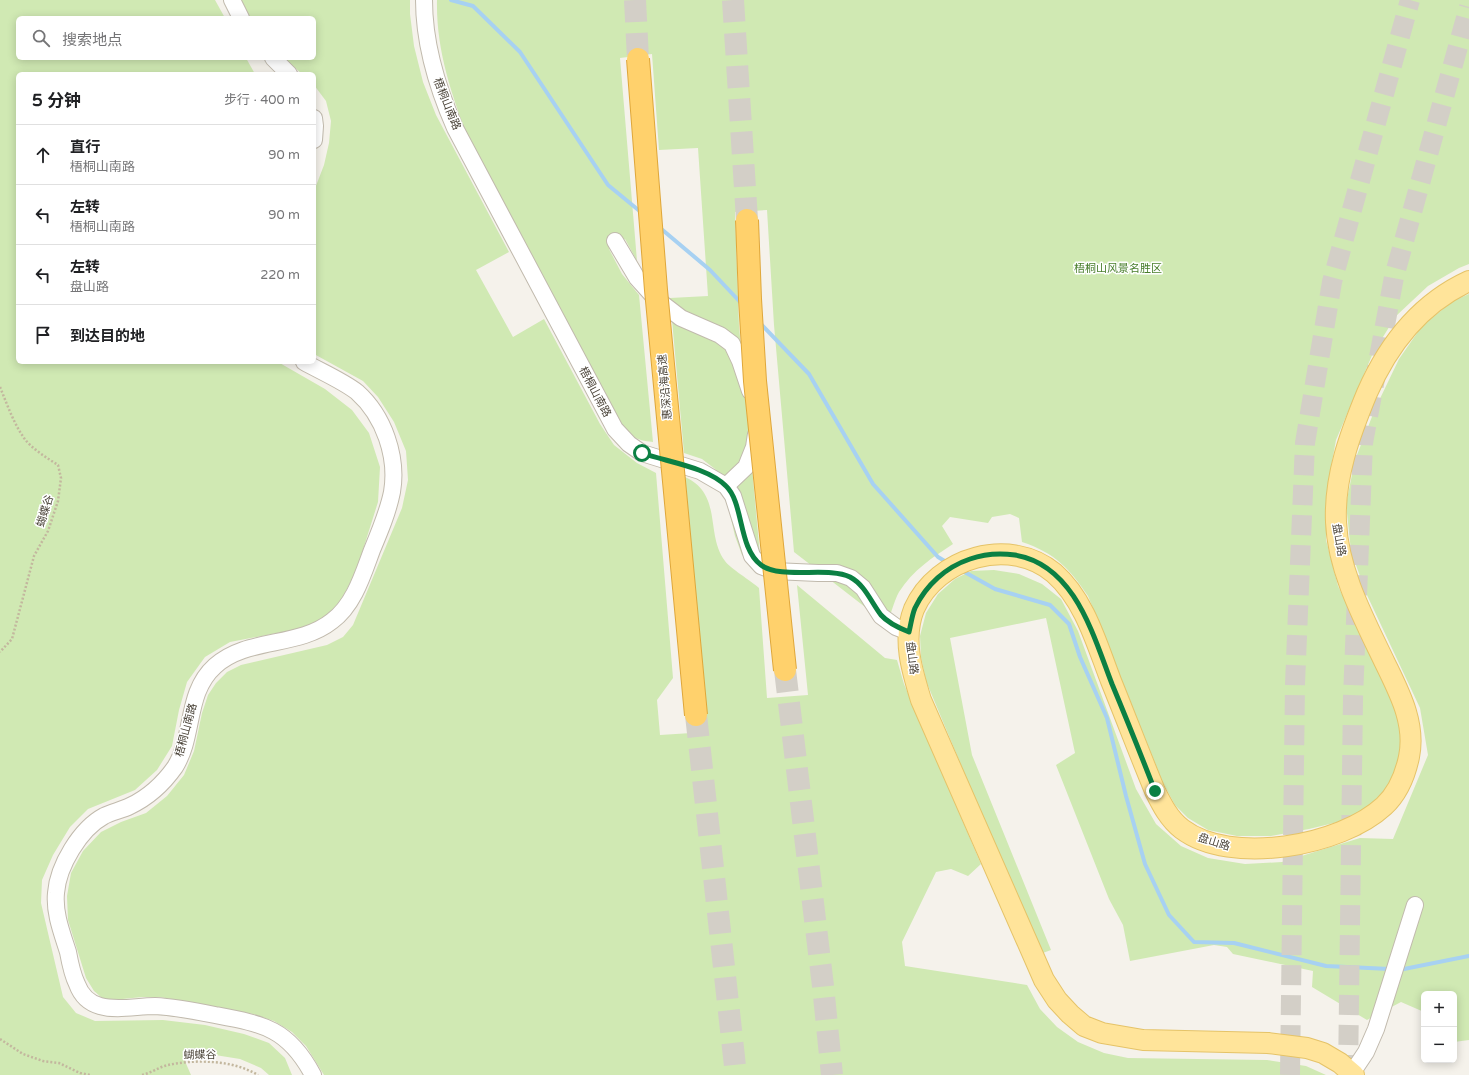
<!DOCTYPE html>
<html lang="zh">
<head>
<meta charset="utf-8">
<style>
  body { margin:0; font-family:"Varela Round","Noto Sans SC",sans-serif; background:#f6f6f6; color:#202124 }
  .controls { position:absolute; right:12px; bottom:12px; display:grid; overflow:hidden; border-radius:6px; box-shadow:0 2px 10px #0003 }
  .controls button { width:36px; height:36px; display:grid; place-items:center; padding:0; border:0; border-bottom:1px solid #e0e0e0; background:#fff; color:#202124; font:20px sans-serif }
  .stop { position:absolute; width:12px; height:12px; margin:-9px; border:3px solid #0b8043; border-radius:50%; background:#fff }
  .stop.end { background:#0b8043; border-color:#fff; box-shadow:0 1px 4px #0008 }
  .list { margin:0; padding:0; list-style:none }
  h2 { display:flex; justify-content:space-between; align-items:center; height:52px; margin:0; padding:0 16px; font-size:17px }
  h2 small { font-size:13px; font-weight:400; color:#757577 }
  .list li { display:grid; grid-template-columns:26px 1fr auto; gap:12px; align-items:center; box-sizing:border-box; height:60px; padding:0 16px; border-top:1px solid #e0e0e0 }
  .list b { display:block; font-size:15px; white-space:nowrap }
  .list p { margin:0; font-size:13px; white-space:nowrap; color:#757577 }
  .list em { font-size:13px; font-style:normal; color:#757577 }
  .icon { flex:none; width:22px; height:22px; fill:none; stroke:currentColor; stroke-width:2; stroke-linecap:round; stroke-linejoin:round }
  .map { position:relative; flex:none; width:1469px; height:1075px; overflow:hidden }
  .search { position:absolute; background:#fff; box-shadow:0 2px 10px #0003; left:16px; top:16px; width:300px; height:44px; display:flex; align-items:center; gap:10px; box-sizing:border-box; padding:0 14px; border-radius:6px; color:#757577; font-size:15px }
  .panel { position:absolute; background:#fff; box-shadow:0 2px 10px #0003; left:16px; top:72px; width:300px; height:292px; border-radius:6px }
  .map>svg:first-child { display:block }
  .green { fill:#d0e9b3 }
  .lines { fill:none; stroke-linecap:round; stroke-linejoin:round }
  .stream { stroke:#a7d1f2; stroke-width:4 }
  .major-tunnel { stroke:#d3cfc7; stroke-width:20; stroke-dasharray:20 10; stroke-linecap:butt }
  .highway-tunnel { stroke:#d3cfc7; stroke-width:22; stroke-dasharray:22 11; stroke-linecap:butt }
  .minor-casing { stroke:#c1baad; stroke-width:18 }
  .major-casing { stroke:#e5c368; stroke-width:22 }
  .path { stroke:#c3b79e; stroke-width:2.5; stroke-dasharray:2 2; stroke-linecap:butt }
  .minor { stroke:#fff; stroke-width:16 }
  .major { stroke:#ffe49a; stroke-width:20 }
  .highway-bridge-casing { stroke:#dfa73b; stroke-width:24; stroke-linecap:butt }
  .highway-bridge { stroke:#ffd16c; stroke-width:22 }
  .route { stroke:#0b8043; stroke-width:5 }
  .labels { text-anchor:middle; dominant-baseline:central; stroke-width:3; stroke-linejoin:round; paint-order:stroke }
  .street-label { font-size:11px; fill:#4a4338; stroke:#fff }
  .park-label { font-size:11px; fill:#477d2a; stroke:#fff }
</style>
</head>
<body>
<div class="map">
<svg width="1469" height="1075" viewBox="0 0 1469 1075">
  <rect width="100%" height="100%" fill="#f5f2eb"/>
  <path class="green" d="M0,0H215L225,18H18V58H246L255,74H18V362H278L325,389L352,410L369,433L380,467L378,502L356,572L341,600L325,618L304,628L230,642L205,657L187,682L179,710L172,746L157,770L135,790L88,809L70,827L53,855L42,880L41,903L63,997L76,1013L95,1021L163,1020L205,1025L244,1034L269,1043L285,1058L292,1075H269L261,1068L240,1059L215,1055L184,1059L191,1075H0Z
    M238,0H410V14L414,46L423,82L436,115L509,252L476,270L513,337L544,319L600,424L614,445L637,463L656,473L673,678L657,700L660,735L707,732L685,477C723,494 705,534 725,561C730,568 751,581 759,588L767,698L808,695L797,585L885,658L897,660L904,684L981,864L968,876L951,869L936,872L902,942L905,966L1027,985L1040,1009L1057,1027L1078,1042L1104,1053L1128,1058L1267,1060L1306,1066L1326,1075H324L306,1046L292,1032L274,1021L253,1014L160,997H142L113,1000L102,998L94,991L86,978L68,920L67,896L71,873L83,851L101,832L121,822L146,813L167,796L184,775L194,751L202,713L208,695L216,683L227,672L241,665L327,645L343,637L353,625L402,508L408,480L406,451L394,422L378,397L363,381L314,354V191L324,165L329,143L331,121L326,101L314,85V74H302L284,58H314V18H249Z
    M437,0H1469V264L1459,268L1428,286L1396,316L1373,353L1336,440L1327,489L1326,540L1338,586L1395,705L1402,733L1398,762L1387,788L1368,807L1342,821L1309,829L1271,836H1237L1208,830L1188,818L1175,805L1163,783L1088,596C1069,568 1055,553 1022,542L1019,518L1010,514L992,517L988,523L950,517L942,526L953,544C933,557 913,570 899,592C894,601 891,614 887,624L794,552L774,325L767,210L735,212L739,326L761,566L752,562L742,555L735,536L723,484L715,469L702,459L684,453L670,298L708,296L698,148L659,150L652,54L620,58L637,261L625,239L609,249L622,274L639,295L653,442C635,440 631,437 619,422L468,139C451,92 436,50 437,0Z
    M1469,294V1040L1454,1042V994H1424V1012L1401,1002L1367,1020L1312,987L1313,971L1233,954L1227,947L1214,945L1130,961L1123,925L1109,899L1056,765L1075,753L1046,618L950,638L972,755L1051,950L1040,954L926,681L921,657L920,636L926,613L938,594L955,579L971,571L994,570L1019,574L1042,584L1061,599L1078,631L1136,789L1156,824L1181,846L1208,858L1245,864L1282,862L1360,838L1393,839L1428,755L1420,708L1366,593L1351,551L1346,504L1355,460L1375,409L1399,359L1422,326L1453,301Z"/>
  <g class="lines">
    <path class="stream" d="M451,0L473,6L520,52L608,185L642,213
      M659,227L710,270L742,304
      M759,322L809,374L873,484L938,557L948,563
      M961,570L995,589L1050,605L1069,624L1080,657L1107,718L1126,796L1145,864L1169,915L1194,942L1234,943L1326,966L1390,969
      M1399,970L1469,956"/>
    <path class="major-tunnel" d="M1290,1075L1295,684L1305,443L1332,282L1410,0
      M1348,1075L1353,698L1363,443L1394,277L1469,7"/>
    <path class="highway-tunnel" d="M635,0L638,59
      M733,0L747,220
      M785,670L823,986L832,1075
      M696,715L736,1075"/>
    <g class="minor-casing">
      <path id="minor" d="M232,0L241,18
        M424,0C424,45 437,87 455,128L615,429L629,444L642,453L700,471L726,486L733,496L752,556L761,566L774,571L818,573H837L851,578L863,588L881,616L896,627L909,632
        M273,58L289,74
        M314,118L315,126L314,140
        M615,241L637,278L655,298L681,318L720,335L732,344L740,361L750,391
        M304,362C320,371 343,381 357,392C384,416 398,457 392,492C388,512 380,531 372,550C363,574 354,605 332,621C298,648 247,637 215,666C185,693 195,735 175,767C163,784 149,797 130,806C122,810 112,812 104,816C80,829 58,866 56,893C54,913 62,933 68,952C70,963 72,974 77,984C81,995 89,1003 100,1006C117,1011 137,1006 155,1006C175,1007 195,1011 215,1015C263,1024 288,1028 313,1075
        M726,486L746,467L754,447L756,434
        M1352,1073L1366,1052L1376,1029L1415,905"/>
    </g>
    <g class="major-casing">
      <path id="major" d="M1354,1075L1340,1063L1323,1053L1307,1048L1268,1043L1143,1040L1102,1033L1084,1026L1070,1014L1057,1000L1044,980L921,700C912,671 902,639 914,609C937,557 1010,536 1054,573C1085,600 1097,645 1111,681C1126,718 1140,755 1155,791C1162,805 1169,819 1182,829C1231,866 1341,846 1384,806C1398,793 1405,776 1409,757C1416,723 1399,692 1385,663C1364,619 1338,571 1336,522C1334,477 1350,434 1367,393C1388,345 1421,303 1469,281"/>
    </g>
    <path class="path" d="M0,387C7,404 13,422 24,438C32,449 47,458 58,465L61,478L58,501L48,531L34,556L12,639L0,652
      M0,1039L23,1054L43,1061L59,1063L80,1073L90,1075
      M142,1075C151,1073 159,1067 168,1065C196,1059 233,1060 258,1075"/>
    <use href="#minor" class="minor"/>
    <use href="#major" class="major"/>
    <g class="highway-bridge-casing">
      <path id="highway-bridge" d="M638,59L656,290L696,715
        M747,220L750,299L755,381L785,670"/>
    </g>
    <use href="#highway-bridge" class="highway-bridge"/>
  </g>
  <g class="lines">
    <path class="route" d="M642,453C667,462 707,467 726,486C744,503 738,548 761,565C781,580 828,566 850,577C865,585 871,602 881,615C888,623 899,628 909,632C911,624 912,615 915,608C926,585 946,567 970,559C984,554 1000,553 1015,555C1075,565 1093,635 1112,684C1127,720 1141,755 1155,791"/>
  </g>
  <g class="labels">
    <g class="street-label">
      <text transform="translate(447 104) rotate(68)">梧桐山南路</text>
      <text transform="translate(665 387) rotate(-95)">惠深沿海高速</text>
      <text transform="translate(595 392) rotate(62)">梧桐山南路</text>
      <text transform="translate(45 511) rotate(-73)">蝴蝶谷</text>
      <text transform="translate(1339 540) rotate(80)">盘山路</text>
      <text transform="translate(912 658) rotate(83)">盘山路</text>
      <text transform="translate(186 730) rotate(-75)">梧桐山南路</text>
      <text transform="translate(1214 842) rotate(17)">盘山路</text>
      <text transform="translate(200 1055) rotate(-1)">蝴蝶谷</text>
    </g>
    <g class="park-label">
      <text x="1118" y="268">梧桐山风景名胜区</text>
    </g>
  </g>
</svg>
<div class="controls">
<button>+</button>
<button>−</button>
</div>
<div class="stop" style="left:642px;top:453px"></div>
<div class="stop end" style="left:1155px;top:791px"></div>
<div class="search"><svg class="icon" aria-label="search" viewBox="0 0 24 24"><circle cx="10" cy="10" r="6"/><path d="M15 15l6 6"/></svg>搜索地点</div>
<section class="panel">
<h2>5 分钟<small>步行 · 400 m</small></h2>
<ul class="list">
<li><svg class="icon" aria-label="ahead" viewBox="0 0 24 24"><path d="M12 20V5M6 11l6-6 6 6"/></svg><div><b>直行</b><p>梧桐山南路</p></div><em>90 m</em></li>
<li><svg class="icon" aria-label="left" viewBox="0 0 24 24"><path d="M17 20v-9H6M10 6l-5 5 5 5"/></svg><div><b>左转</b><p>梧桐山南路</p></div><em>90 m</em></li>
<li><svg class="icon" aria-label="left" viewBox="0 0 24 24"><path d="M17 20v-9H6M10 6l-5 5 5 5"/></svg><div><b>左转</b><p>盘山路</p></div><em>220 m</em></li>
<li><svg class="icon" aria-label="arrive" viewBox="0 0 24 24"><path d="M6 21V4h12l-3 4 3 4H6"/></svg><div><b>到达目的地</b></div></li>
</ul>
</section>
</div>
</body>
</html>
